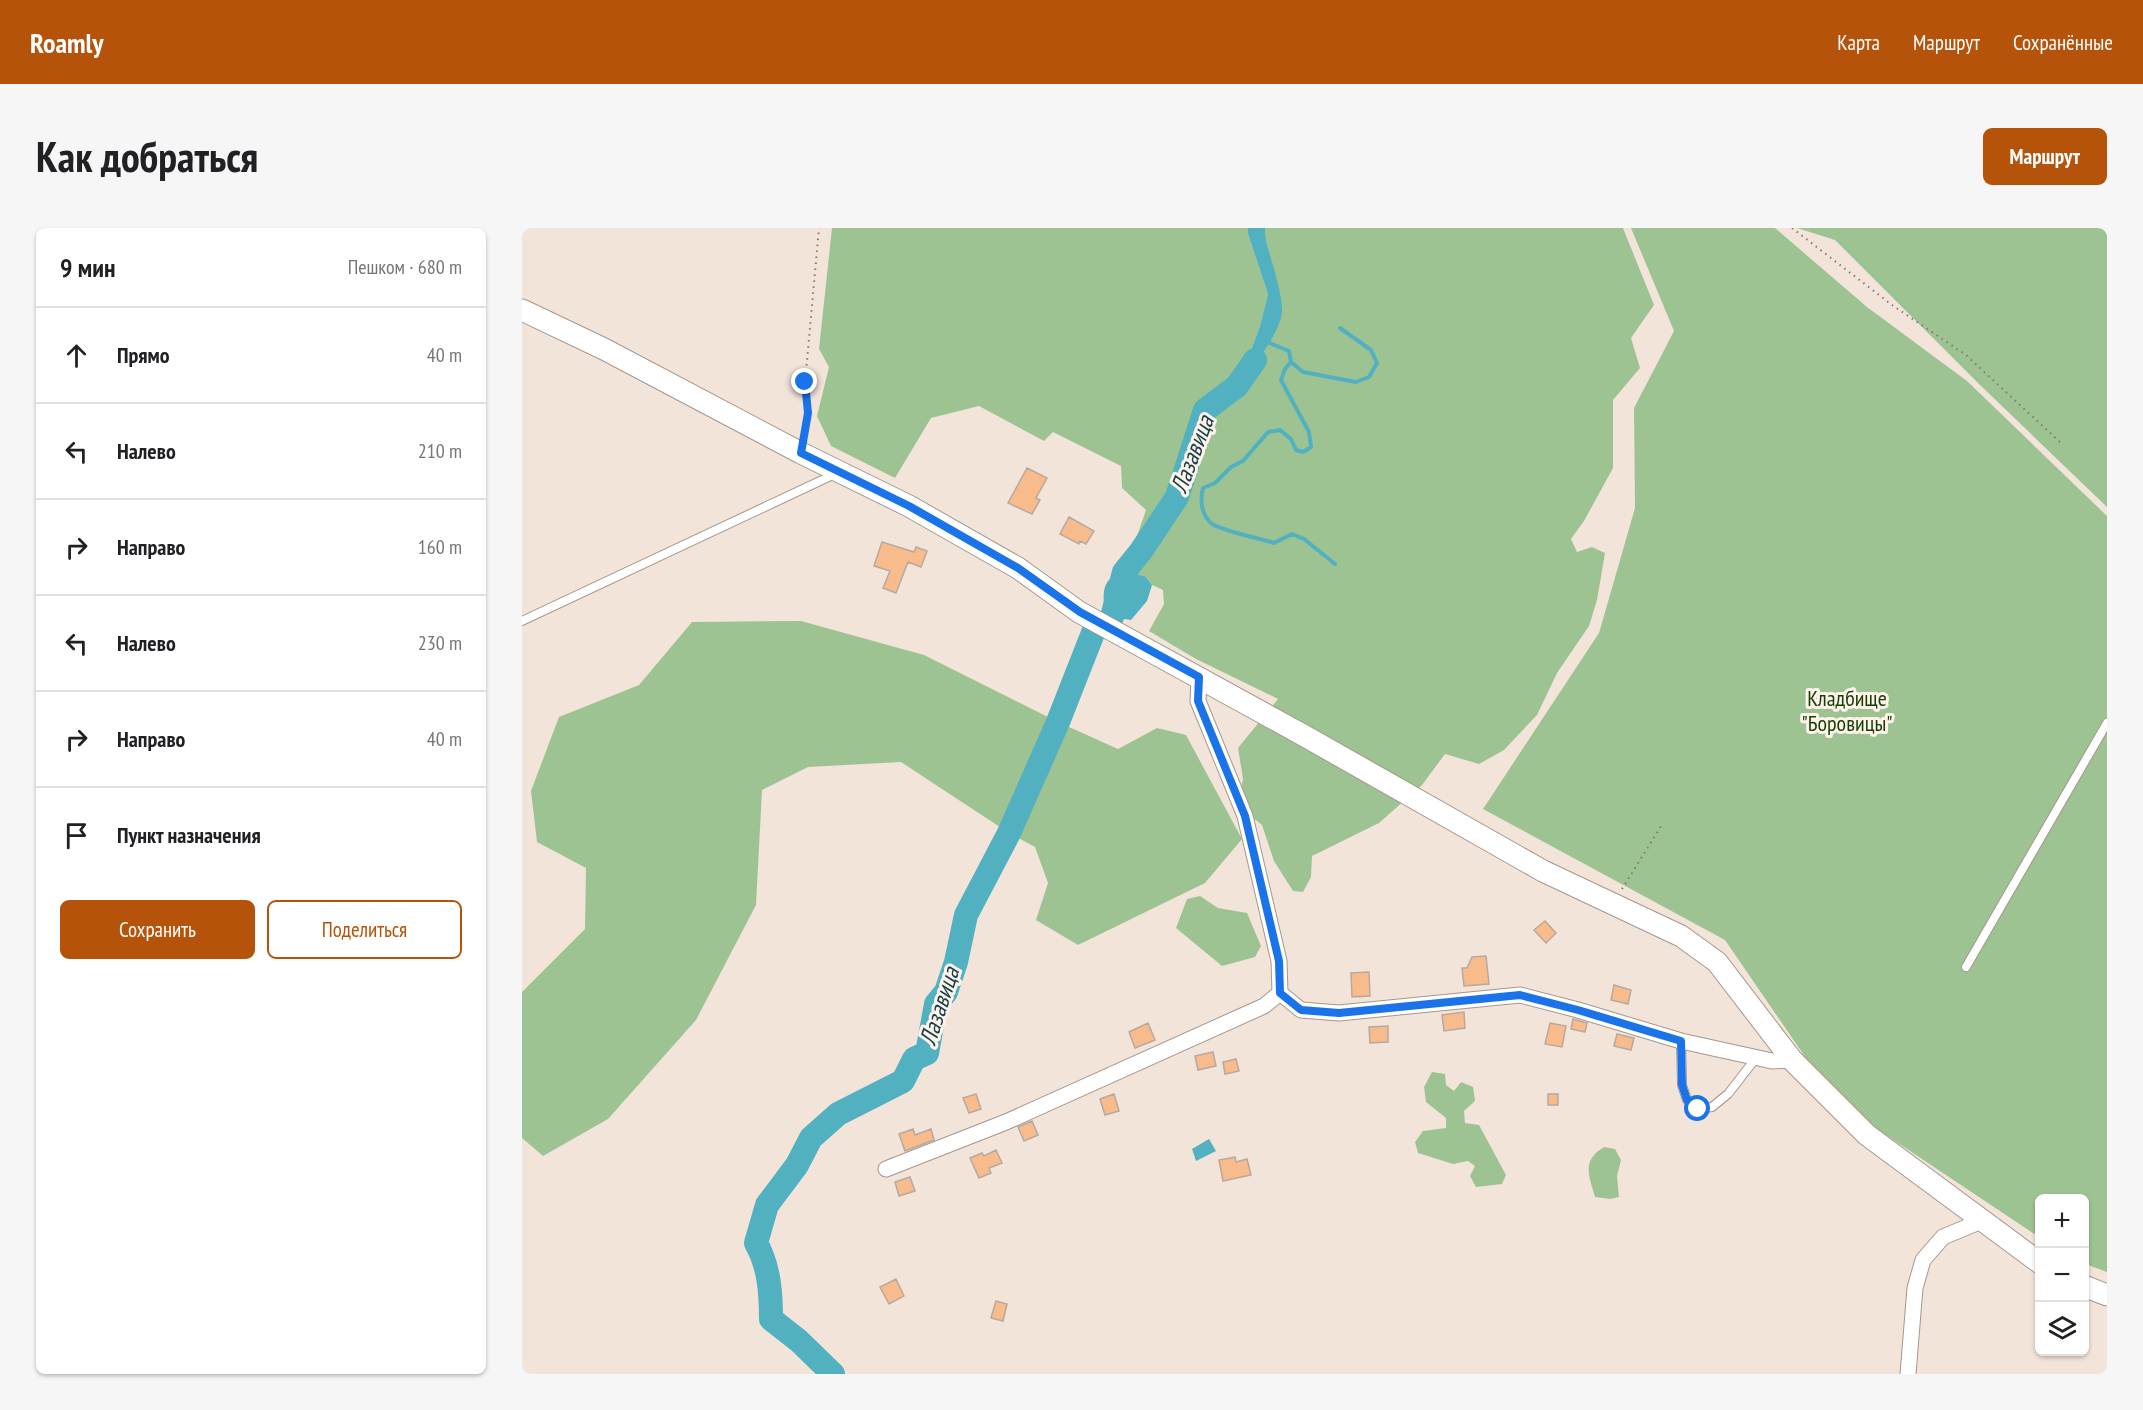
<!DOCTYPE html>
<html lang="ru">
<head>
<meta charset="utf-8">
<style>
  body { margin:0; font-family:"PT Sans Narrow",sans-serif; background:#f6f6f6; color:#202124 }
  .controls { position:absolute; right:18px; bottom:18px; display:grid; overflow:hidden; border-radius:9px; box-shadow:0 2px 4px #0004 }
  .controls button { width:54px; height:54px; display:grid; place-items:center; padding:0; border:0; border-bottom:2px solid #e0e0e0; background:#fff; color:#202124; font:30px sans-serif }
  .stop { position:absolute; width:18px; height:18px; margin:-14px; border:4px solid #1a73e8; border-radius:50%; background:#fff }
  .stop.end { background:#1a73e8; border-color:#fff; box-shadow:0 2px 6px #0008 }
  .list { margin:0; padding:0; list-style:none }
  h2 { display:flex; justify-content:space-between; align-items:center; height:78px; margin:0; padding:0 24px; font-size:26px }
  h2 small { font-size:20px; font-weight:400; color:#757577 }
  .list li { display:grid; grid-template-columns:39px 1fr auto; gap:18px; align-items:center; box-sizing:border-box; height:96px; padding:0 24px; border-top:2px solid #e0e0e0 }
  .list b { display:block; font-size:22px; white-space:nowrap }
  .list em { font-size:20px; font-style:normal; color:#757577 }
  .actions { display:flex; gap:12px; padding:18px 24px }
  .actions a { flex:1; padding:14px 0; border:2px solid #b45309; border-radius:9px; text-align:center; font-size:21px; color:#b45309 }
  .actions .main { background:#b45309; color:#fff }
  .icon { flex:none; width:33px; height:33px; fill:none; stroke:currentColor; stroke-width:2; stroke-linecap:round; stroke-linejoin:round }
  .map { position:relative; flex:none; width:1585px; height:1146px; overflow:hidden; border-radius:9px }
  header { display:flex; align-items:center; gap:36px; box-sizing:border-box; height:84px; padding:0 30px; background:#b45309; color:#fff }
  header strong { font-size:28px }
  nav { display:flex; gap:33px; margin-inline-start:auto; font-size:21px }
  .intro { display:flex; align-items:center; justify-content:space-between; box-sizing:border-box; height:144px; padding:0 36px }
  h1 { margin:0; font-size:42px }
  .button { padding:15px 27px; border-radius:9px; background:#b45309; color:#fff; font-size:21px; font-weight:700 }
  main { display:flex; gap:36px; padding:0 36px }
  aside { flex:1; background:#fff; border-radius:9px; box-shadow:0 2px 4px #0004 }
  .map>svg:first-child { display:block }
  .green { fill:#9ec393 }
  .water { fill:#51b1c0 }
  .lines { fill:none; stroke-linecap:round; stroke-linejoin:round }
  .stream { stroke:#51b1c0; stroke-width:4 }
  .river { stroke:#51b1c0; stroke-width:24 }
  .building { fill:#f7bb8c; stroke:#b7a99f; stroke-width:1.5 }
  .lane-casing { stroke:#a4978d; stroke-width:10 }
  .street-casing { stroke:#a4978d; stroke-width:17 }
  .secondary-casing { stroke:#a4978d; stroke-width:23 }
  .path { stroke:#827972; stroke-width:2; stroke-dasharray:1.5 4.5; stroke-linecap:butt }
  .lane { stroke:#fff; stroke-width:8 }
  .street { stroke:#fff; stroke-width:15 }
  .secondary { stroke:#fff; stroke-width:21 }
  .route { stroke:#1a73e8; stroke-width:8 }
  .labels { text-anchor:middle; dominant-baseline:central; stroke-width:6; stroke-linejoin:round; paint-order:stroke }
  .park-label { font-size:22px; fill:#143f03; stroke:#fef2ea }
  .water-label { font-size:24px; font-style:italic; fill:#133f46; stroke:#fef2ea }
</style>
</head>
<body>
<header>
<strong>Roamly</strong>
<nav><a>Карта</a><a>Маршрут</a><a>Сохранённые</a></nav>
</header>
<div class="intro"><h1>Как добраться</h1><a class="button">Маршрут</a></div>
<main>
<aside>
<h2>9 мин<small>Пешком · 680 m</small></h2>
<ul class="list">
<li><svg class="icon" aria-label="ahead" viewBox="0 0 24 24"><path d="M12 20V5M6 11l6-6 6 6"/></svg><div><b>Прямо</b></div><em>40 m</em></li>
<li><svg class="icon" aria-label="left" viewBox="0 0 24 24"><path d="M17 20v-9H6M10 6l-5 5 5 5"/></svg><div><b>Налево</b></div><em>210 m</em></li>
<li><svg class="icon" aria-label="right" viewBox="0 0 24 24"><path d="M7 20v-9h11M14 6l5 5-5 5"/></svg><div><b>Направо</b></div><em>160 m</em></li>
<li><svg class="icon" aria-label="left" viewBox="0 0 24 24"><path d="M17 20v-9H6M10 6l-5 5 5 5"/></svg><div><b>Налево</b></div><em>230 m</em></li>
<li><svg class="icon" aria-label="right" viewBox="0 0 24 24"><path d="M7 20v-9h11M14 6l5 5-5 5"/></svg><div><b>Направо</b></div><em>40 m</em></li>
<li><svg class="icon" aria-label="arrive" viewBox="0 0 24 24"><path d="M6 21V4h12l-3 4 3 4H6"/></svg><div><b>Пункт назначения</b></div></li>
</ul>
<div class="actions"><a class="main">Сохранить</a><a>Поделиться</a></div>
</aside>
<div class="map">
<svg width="1585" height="1146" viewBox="0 0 1585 1146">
  <rect width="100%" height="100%" fill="#f3e4da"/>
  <path class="green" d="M310,0H726V6L746,66L738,98L728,125L709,149L715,158L757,65L744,12L743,0H1101L1132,77L1109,110L1118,140L1091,172V240L1062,293L1049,311L1055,324L1070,319L1083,325L1075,372L1067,398L1035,445L1015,487L982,522L957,536L923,526L900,557L857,595L790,628L789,649L781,664L771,663L752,633L740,597L730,589L719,561L721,551L716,520L756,471L674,431L627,403L642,376L641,362L630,357L623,348L602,344L592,347L614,311L624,282L600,260L599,238L531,204L522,213L457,178L409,190L373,250L309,218L295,188L307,139L297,121Z
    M1109,0H1253L1345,79L1445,153L1585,288V1044L1563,1036L1562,970H1518L1517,1009L1355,901L1290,839L1203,712L961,581L1077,405L1113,280L1112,180L1152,103Z
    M1275,0H1585V279L1457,156L1313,12Z
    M279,393L402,427L536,494L596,521L635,500L664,507L720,611L683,655L556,717L514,692L526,655L513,619L487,605L379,534L286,539L240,562L234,677L174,792L86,891L21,928L0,910V764L63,701L64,640L15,614L9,563L37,489L117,457L170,394Z
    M678,668L696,680L725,685L739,718L733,729L700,738L654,700L665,671Z
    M910,844L923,846L924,857L932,863L939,854L951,859L953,873L942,883L943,895L957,897L984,947L980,956L954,959L948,948L953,938L946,933L931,936L896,925L893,914L901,903L924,900V890L904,874L902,859Z
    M1082,919L1093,921L1099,932L1095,948L1097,969L1088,971L1073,969C1067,947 1059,933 1082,919Z"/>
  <path class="water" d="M726,0H743L744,12C748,29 761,67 760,84C758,106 729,142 715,158L709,149L728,125L738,98L746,66L726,6Z
    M602,344L623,348L630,357L625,373L609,392L590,389L582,380C581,361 581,350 602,344Z
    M687,911L694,923L674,933L670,921Z"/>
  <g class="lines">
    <path class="stream" d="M743,113L767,123L769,134L763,141L759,152L787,204L789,219L781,224L774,222L769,211L758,202L746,204L721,233L709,239L693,255L681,260C678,272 679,286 689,295C696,302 740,311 752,315L770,306L782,311L813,336
      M769,134L781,144L834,154L847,149L855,135L849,122L818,100"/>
    <path class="river" d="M590,389L602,344L619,323L655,269L683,182L715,158L733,132
      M311,1146L277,1113L249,1091C249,1064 247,1038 234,1015L245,977L275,937L289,910L316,886L381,853L392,831L405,825L414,776L424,764L434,734L444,687L487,605L536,494L571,405"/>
  </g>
  <path class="building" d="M505,240L525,250L514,270L518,272L510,286L486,275Z
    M547,289L572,303L564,316L558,313L557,316L538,306Z
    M360,314L392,324L394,319L405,323L399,339L386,334L374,365L361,360L368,343L352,338Z
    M1023,693L1034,705L1024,715L1012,702Z
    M964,728L967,756L942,758L940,740H945L950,729Z
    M847,744L848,768L830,769L829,745Z
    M1092,757L1109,762L1106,776L1089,772Z
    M942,784L943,800L922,803L920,787Z
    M1051,791L1065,795L1063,804L1049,801Z
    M626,795L633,812L613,820L607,804Z
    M1028,795L1044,798L1040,819L1023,816Z
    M866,798V814L848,815L847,799Z
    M1095,806L1112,810L1109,822L1092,818Z
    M691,824L694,838L676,842L673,828Z
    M714,831L717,843L703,846L701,834Z
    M454,866L459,881L447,885L441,870Z
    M592,866L597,883L583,887L578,871Z
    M1026,866H1036V877H1026Z
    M510,893L516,907L502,913L496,899Z
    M391,901L393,907L409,901L412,912L383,923L377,906Z
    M474,922L480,935L467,940L469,945L457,950L448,930L460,925L462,928Z
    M713,929L714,934L725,931L729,947L701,953L697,932Z
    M388,949L393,963L377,968L373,954Z
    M374,1051L382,1068L367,1076L358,1059Z
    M474,1073L485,1076L481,1093L469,1090Z"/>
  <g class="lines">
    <g class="lane-casing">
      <path id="lane" d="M0,393L313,246
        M1444,739L1585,495
        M1159,813L1160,857L1165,872L1176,881L1190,879L1206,866L1234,830"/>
    </g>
    <g class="street-casing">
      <path id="street" d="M677,449L676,473L723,588L757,733L758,765
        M364,941L484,894L742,778L758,765L779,782L817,785L998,767L1056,782L1159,813L1250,833L1270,832
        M1386,1146L1393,1060L1401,1032L1421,1009L1462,992"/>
    </g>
    <g class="secondary-casing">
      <path id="secondary" d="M0,82L82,121L279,225L387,278L496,340L557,384L781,507L1021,643L1159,708L1195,734L1270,832L1345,907L1518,1035
        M1562,1058L1585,1067"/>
    </g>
    <path class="path" d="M1270,0L1370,77L1444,127L1539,215
      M282,209L286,185L283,155L297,0
      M1100,661L1141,595"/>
    <use href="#lane" class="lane"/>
    <use href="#street" class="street"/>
    <use href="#secondary" class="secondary"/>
  </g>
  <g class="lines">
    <path class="route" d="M283,154L286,185L279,225L387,278L496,340L558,384L677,449L676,473L723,588L757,733L758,765L779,782L817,785L998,767L1056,782L1159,813L1160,857L1165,872L1176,881"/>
  </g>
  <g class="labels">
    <g class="park-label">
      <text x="1325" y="470">Кладбище<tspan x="1325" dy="25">"Боровицы"</tspan></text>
    </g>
    <g class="water-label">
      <text transform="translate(670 226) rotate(-69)">Лазавица</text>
      <text transform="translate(417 778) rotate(-72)">Лазавица</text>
    </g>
  </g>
</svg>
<div class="controls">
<button>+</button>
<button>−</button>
<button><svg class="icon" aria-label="layers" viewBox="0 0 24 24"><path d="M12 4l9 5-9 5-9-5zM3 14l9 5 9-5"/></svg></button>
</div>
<div class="stop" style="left:1176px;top:881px"></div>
<div class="stop end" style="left:283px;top:154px"></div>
</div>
</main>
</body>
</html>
